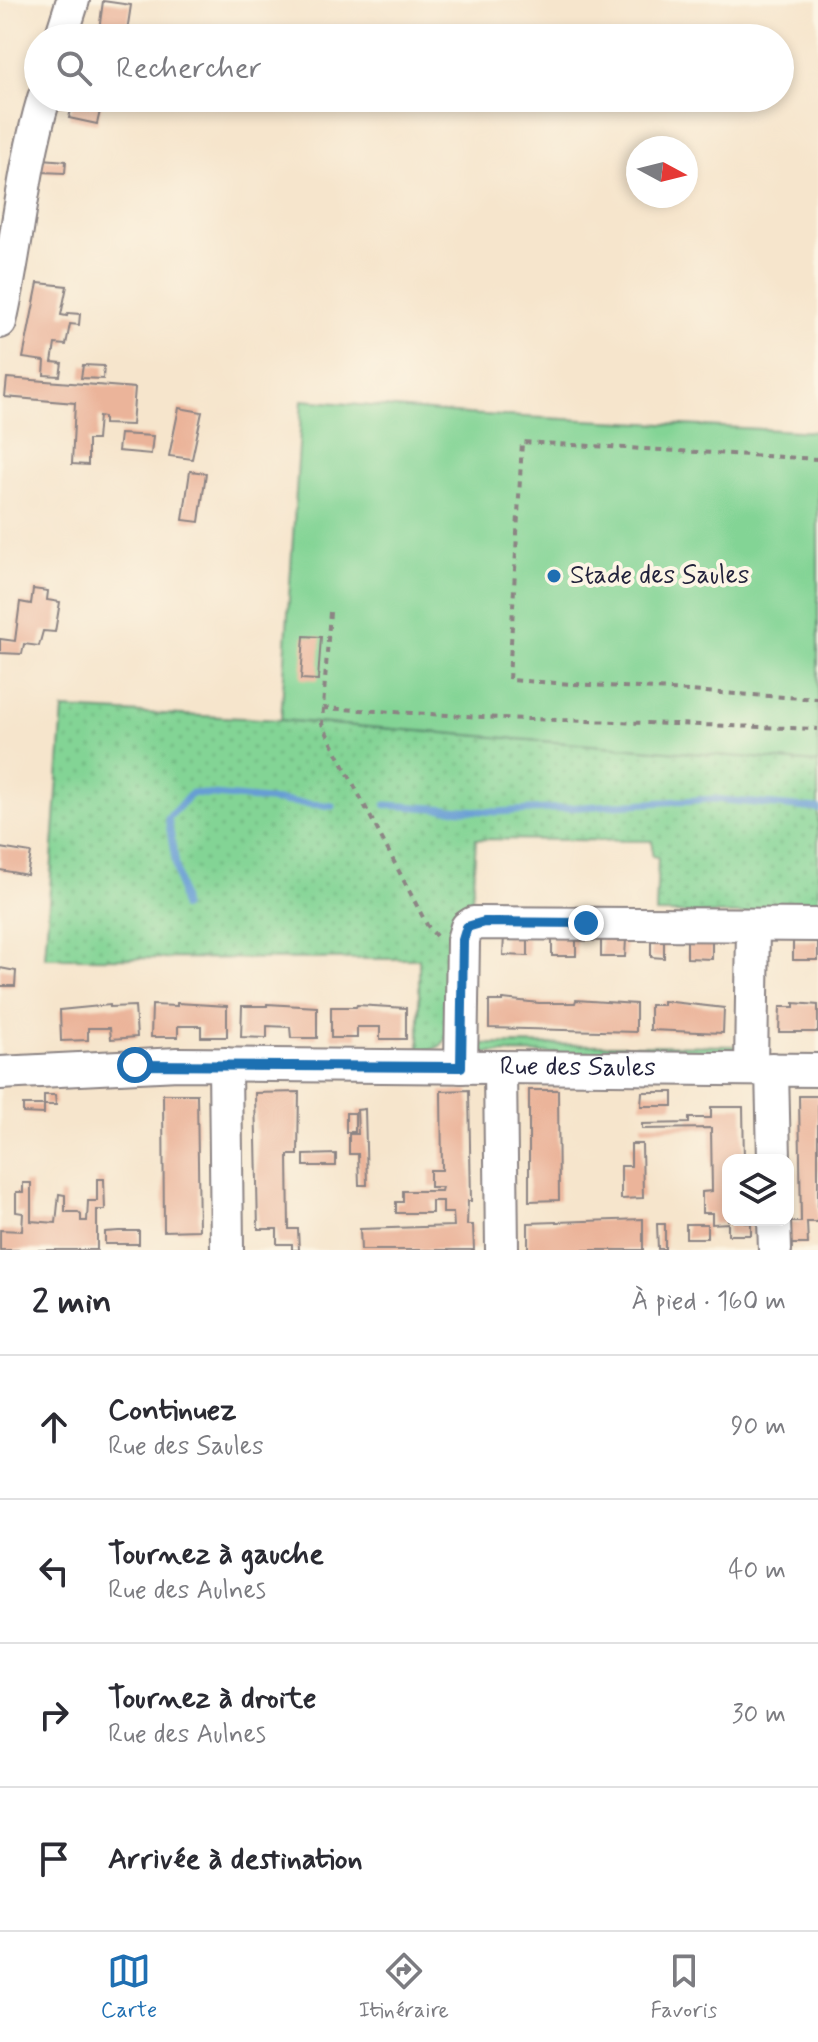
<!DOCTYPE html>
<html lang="fr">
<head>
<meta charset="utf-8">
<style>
  body { margin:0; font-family:Mynerve,sans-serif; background:#f7f7f7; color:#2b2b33 }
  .controls { position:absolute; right:24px; bottom:24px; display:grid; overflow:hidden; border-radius:16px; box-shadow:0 4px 12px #0003 }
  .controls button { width:72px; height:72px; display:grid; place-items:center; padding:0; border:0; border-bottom:2px solid #e1e1e2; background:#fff; color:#2b2b33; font:40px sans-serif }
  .compass { position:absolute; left:626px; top:136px; width:72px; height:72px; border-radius:50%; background:#fff; box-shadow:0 4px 12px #0003; rotate:97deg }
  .stop { position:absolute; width:24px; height:24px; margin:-18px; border:6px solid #1f6fb2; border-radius:50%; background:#fff }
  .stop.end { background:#1f6fb2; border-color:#fff; box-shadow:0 2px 8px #0008 }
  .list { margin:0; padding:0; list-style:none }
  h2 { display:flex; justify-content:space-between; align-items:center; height:104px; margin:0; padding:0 32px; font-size:34px }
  h2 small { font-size:26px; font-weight:400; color:#7c7c81 }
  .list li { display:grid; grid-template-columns:52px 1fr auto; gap:24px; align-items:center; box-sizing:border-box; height:144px; padding:0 32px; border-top:2px solid #e1e1e2 }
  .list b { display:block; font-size:30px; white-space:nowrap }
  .list p { margin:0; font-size:26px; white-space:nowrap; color:#7c7c81 }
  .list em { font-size:26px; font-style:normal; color:#7c7c81 }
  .icon { flex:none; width:44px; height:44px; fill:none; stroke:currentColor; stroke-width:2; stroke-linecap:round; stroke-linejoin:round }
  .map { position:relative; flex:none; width:818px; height:1250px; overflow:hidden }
  .search { position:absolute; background:#fff; box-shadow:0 4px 12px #0003; left:24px; right:24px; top:24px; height:88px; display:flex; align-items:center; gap:20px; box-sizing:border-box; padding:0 28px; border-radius:44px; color:#7c7c81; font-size:30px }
  .sheet { height:680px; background:#fff }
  nav { display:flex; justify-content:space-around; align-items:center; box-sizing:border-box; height:112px; border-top:2px solid #e1e1e2; background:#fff; font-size:22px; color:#7c7c81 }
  nav a { display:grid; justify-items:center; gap:4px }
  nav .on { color:#1f6fb2 }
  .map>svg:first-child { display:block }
  .grass { fill:url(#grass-dots); stroke:#527b68; stroke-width:2 }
  .garden { fill:#83d495; stroke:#527b68; stroke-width:2 }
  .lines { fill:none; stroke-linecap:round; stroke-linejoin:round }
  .stream { stroke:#669dd4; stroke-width:7 }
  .building { fill:#ebb49a }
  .minor-casing { stroke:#8c8484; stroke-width:36 }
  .path { stroke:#8c8484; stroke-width:4; stroke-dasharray:6 6; stroke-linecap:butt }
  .minor { stroke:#fff; stroke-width:32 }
  .route { stroke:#1f6fb2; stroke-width:10 }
  .poi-dot { fill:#1f6fb2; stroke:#fcf5e5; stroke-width:3 }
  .labels { text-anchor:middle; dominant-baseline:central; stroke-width:8; stroke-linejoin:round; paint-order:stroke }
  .poi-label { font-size:26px; fill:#22223b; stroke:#fcf5e5; text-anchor:start }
  .street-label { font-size:26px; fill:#22223b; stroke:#fcf5e5 }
</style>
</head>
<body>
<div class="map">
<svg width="818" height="1250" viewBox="0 0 818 1250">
  <defs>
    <pattern id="grass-dots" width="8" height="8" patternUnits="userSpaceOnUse" patternTransform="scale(2)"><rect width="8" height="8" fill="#83d495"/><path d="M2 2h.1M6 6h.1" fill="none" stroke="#71b681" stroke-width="1.8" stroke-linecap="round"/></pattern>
  </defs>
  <rect width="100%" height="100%" fill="#fcf5e5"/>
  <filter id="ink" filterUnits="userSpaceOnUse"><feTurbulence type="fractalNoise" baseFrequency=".0125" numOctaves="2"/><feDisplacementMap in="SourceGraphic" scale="16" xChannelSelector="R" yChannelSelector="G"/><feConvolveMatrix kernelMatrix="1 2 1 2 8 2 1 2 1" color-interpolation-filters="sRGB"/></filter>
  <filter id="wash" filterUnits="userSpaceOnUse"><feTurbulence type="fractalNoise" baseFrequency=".006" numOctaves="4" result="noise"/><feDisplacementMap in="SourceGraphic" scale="32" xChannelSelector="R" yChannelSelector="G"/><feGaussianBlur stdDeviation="1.8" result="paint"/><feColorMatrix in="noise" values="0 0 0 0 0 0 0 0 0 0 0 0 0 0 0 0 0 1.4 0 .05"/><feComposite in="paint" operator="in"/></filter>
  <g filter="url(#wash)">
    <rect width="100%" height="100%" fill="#f6e5cc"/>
    <path class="grass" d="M63,709L281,720L818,763V915L656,913L658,857L652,856V841L476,839L471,913L447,1038C439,1050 433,1050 419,1050V959L45,958Z
      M472,1044L742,1046L734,1055L479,1053Z"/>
    <path class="garden" d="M302,400L465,414L818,432V763L281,720Z"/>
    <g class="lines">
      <path class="stream" d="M386,805L497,812L714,799L818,809
        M183,907L168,818L192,793L332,806"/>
    </g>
    <g id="blocks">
      <path class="building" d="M103,1L131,5L126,38H98Z
        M74,98H103L97,124L69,118Z
        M42,159L66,161L65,173L42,172Z
        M38,283L67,286L61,315L67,316L68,313L80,314L79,325L70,324L66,345L55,344L52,362L62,363L60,376L44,375L45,361L23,358Z
        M83,365L104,366L103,379L81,378Z
        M7,378L135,388L132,425L104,424V417L99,416L97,440H88V465L72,464L75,403L5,397Z
        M179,408L202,412L192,459L169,456Z
        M120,434L153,436L151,454L118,451Z
        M190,471L206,473L199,522L183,520Z
        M33,589L48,591L47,600L60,602L55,632L43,631L39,646L24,644L22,654L0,653V639L15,641L20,602L31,604Z
        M304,636L321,637L318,680L301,679Z
        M0,848L31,853L27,875L0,870Z
        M504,936L528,937V956L503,955Z
        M552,937H576V956H552Z
        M601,938L626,939L625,957H601Z
        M651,938L664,939V958L651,957Z
        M687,939H712V959L687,958Z
        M793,941H818V960H793Z
        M0,968L16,971L15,986H0Z
        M503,999L539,1003H575L576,1000L636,1004V1032L489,1028V1001H503Z
        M663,1001L724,1008L723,1033L650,1030V1005H663Z
        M177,1003L227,1006V1037H201V1026H178V1037H151L152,1005L177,1006Z
        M794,1003L818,1005V1032H779L780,1007H794Z
        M267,1004L317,1007V1038H291L290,1027L267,1026V1038L241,1037L242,1006H267Z
        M110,1005V1007L135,1006L137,1037L111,1039L110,1028H88V1040L61,1041L60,1010Z
        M357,1005L406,1008V1039H380V1027H357V1038H331V1007H356Z
        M469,1090L471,1201H468L467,1225H473L474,1250H361L360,1229L454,1226L453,1213H443V1201H432V1213H396V1202H403V1191H441L442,1187H430V1170H442L441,1091Z
        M529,1090H558L559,1200L529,1201Z
        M299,1092L298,1155H288L289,1229H298L299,1250H292V1244H277V1229H258L255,1093Z
        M642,1092H673V1106H641Z
        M163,1094H197L199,1230L164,1231Z
        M44,1095H55L56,1105H44V1114L23,1113V1105H44Z
        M799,1096H818V1222H807L808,1244H782V1222H801Z
        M711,1107H743L744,1160H728V1220H745V1223H751V1235H728V1223L712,1224V1213H702V1192L712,1191L711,1128L642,1129V1124L689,1123V1118H711Z
        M365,1109L367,1185H359L358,1154H349V1134H358L357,1110Z
        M346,1113H355V1132H346Z
        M631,1144H642L643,1198L621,1199V1166H631Z
        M336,1154V1166H304V1155Z
        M97,1179H104L105,1210H97V1250H0V1230L22,1231L23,1213L16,1212V1192H23V1183H31V1221L56,1223L59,1194L65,1195V1212H78L81,1215V1221H87L88,1201H97Z
        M643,1219V1250H528V1223Z
        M657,1224H665V1249H658Z
        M686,1224H707V1238H686Z
        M119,1231H139V1244H105V1232Z"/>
    </g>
  </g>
  <g filter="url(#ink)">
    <use href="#blocks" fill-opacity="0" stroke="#8c8484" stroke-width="2"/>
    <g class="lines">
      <g class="minor-casing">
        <g id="minor">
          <path d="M61,38L73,0"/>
          <path d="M0,322C17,248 22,172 44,98"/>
          <path d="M225,1064L227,1250"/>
          <path d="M461,1067L463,940L467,927L473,923L818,925"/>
          <path d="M500,1067L502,1250"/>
          <path d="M751,1069L753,925"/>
          <path d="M772,1069L774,1160"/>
          <path id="s1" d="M0,1073L178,1064L818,1070"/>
          <path d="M774,1220L775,1250"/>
        </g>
      </g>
      <path class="path" d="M818,459L522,442L509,680L818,699
        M330,612L323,708L500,718L818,729
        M323,708L322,724L427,925L436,936"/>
      <use href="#minor" class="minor"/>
    </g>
  </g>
  <g class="lines" filter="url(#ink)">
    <path class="route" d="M135,1065L461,1067L463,940L467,927L484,922L586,923"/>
  </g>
  <circle class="poi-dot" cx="554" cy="576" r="8"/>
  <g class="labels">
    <g class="poi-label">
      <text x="570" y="576">Stade des Saules</text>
    </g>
    <g class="street-label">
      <text stroke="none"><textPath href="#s1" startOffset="578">Rue des Saules</textPath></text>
    </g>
  </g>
</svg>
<div class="controls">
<button><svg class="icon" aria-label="layers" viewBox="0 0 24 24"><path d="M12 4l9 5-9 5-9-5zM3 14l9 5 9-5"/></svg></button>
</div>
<svg class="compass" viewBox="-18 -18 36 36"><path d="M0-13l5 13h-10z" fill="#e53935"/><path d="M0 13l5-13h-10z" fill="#7c7c81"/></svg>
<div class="stop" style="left:135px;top:1065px"></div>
<div class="stop end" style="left:586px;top:923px"></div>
<div class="search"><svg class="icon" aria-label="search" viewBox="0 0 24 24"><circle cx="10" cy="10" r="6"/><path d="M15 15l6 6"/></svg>Rechercher</div>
</div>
<section class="sheet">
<h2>2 min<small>À pied · 160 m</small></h2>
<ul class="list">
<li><svg class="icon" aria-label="ahead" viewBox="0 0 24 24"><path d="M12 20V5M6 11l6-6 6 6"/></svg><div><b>Continuez</b><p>Rue des Saules</p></div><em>90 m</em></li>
<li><svg class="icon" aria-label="left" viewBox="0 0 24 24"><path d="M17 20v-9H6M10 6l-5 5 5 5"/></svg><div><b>Tournez à gauche</b><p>Rue des Aulnes</p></div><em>40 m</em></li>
<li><svg class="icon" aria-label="right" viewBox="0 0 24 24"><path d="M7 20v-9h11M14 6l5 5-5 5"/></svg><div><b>Tournez à droite</b><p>Rue des Aulnes</p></div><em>30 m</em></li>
<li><svg class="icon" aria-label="arrive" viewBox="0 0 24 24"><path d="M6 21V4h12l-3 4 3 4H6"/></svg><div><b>Arrivée à destination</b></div></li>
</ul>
</section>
<nav>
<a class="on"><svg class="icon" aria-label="map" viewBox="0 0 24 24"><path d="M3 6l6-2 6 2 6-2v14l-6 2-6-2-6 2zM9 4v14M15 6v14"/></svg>Carte</a>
<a><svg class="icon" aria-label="directions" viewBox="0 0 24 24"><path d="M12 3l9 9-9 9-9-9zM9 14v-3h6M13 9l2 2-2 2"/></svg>Itinéraire</a>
<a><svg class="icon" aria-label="saved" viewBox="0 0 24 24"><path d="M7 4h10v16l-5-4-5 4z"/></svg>Favoris</a>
</nav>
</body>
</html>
